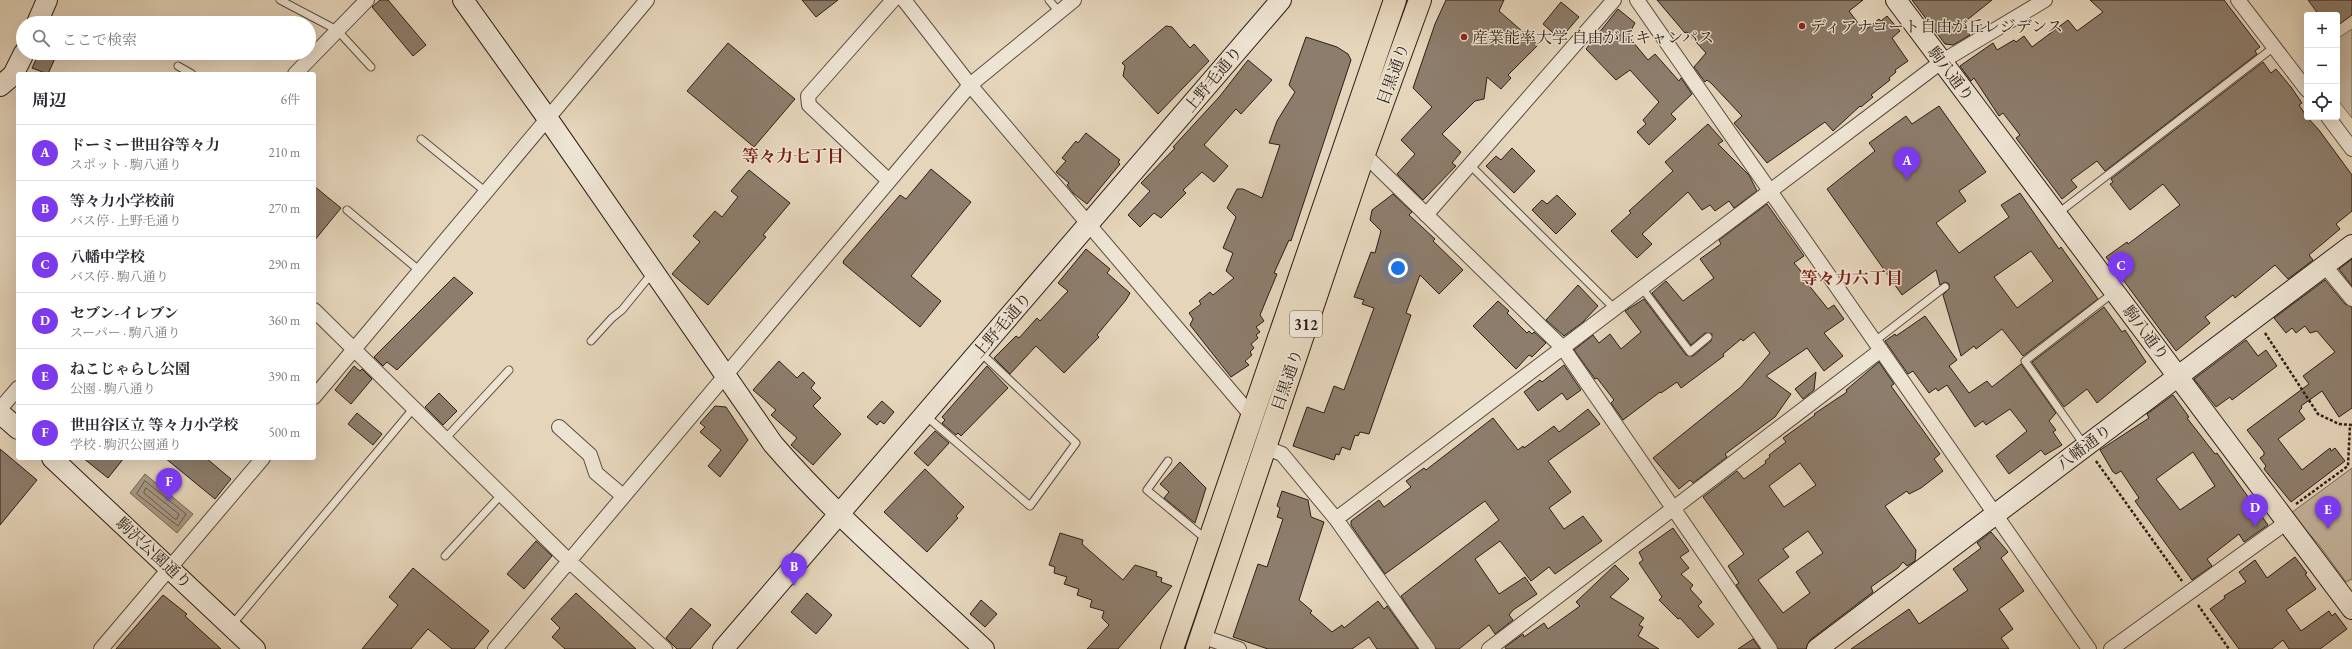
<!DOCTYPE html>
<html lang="ja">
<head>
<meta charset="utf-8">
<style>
  body { margin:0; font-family:"EB Garamond","Noto Serif JP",serif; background:#f2f2f3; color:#2b2b33 }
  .controls { position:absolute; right:12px; top:12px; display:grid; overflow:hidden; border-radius:4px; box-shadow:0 4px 16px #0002 }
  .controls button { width:36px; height:36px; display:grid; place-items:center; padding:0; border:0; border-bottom:1px solid #e1e1e2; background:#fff; color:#2b2b33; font:20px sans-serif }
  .you { position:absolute; left:1398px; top:268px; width:14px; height:14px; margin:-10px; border:3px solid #fff; border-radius:50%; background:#1a73e8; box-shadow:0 0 0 6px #1a73e833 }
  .badge { display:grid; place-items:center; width:26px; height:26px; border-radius:50%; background:#7c3aed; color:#fff; font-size:13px; font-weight:700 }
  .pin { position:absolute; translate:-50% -33px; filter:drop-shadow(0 1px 2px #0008) }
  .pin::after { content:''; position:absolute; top:21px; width:14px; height:12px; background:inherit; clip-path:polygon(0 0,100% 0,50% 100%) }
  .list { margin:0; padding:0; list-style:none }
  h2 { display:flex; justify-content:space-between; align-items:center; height:52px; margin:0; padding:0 16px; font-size:17px }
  h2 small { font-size:13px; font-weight:400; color:#7c7c81 }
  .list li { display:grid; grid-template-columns:26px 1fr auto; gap:12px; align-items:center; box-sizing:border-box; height:56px; padding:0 16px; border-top:1px solid #e1e1e2 }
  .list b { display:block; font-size:15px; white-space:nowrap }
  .list p { margin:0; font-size:13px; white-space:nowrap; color:#7c7c81 }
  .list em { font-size:13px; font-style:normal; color:#7c7c81 }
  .icon { flex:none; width:22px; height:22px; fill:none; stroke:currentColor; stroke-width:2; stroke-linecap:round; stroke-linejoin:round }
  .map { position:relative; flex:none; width:2352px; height:649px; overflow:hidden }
  .search { position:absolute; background:#fff; box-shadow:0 4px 16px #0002; left:16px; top:16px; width:300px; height:44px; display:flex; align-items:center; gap:10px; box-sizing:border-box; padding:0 14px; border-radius:22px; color:#7c7c81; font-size:15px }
  .panel { position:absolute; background:#fff; box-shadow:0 4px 16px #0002; left:16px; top:72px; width:300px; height:388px; border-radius:4px }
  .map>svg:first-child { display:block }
  .green { fill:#c6b69f; stroke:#7a6a5a }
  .water { fill:#a79783; stroke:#776757 }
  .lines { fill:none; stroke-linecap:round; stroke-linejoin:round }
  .shore { stroke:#6a5a4c; stroke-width:1 }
  .building { fill:#8d7d6c; stroke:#2e1e16; fill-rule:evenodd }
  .lane-casing { stroke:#5c4c3f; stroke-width:9 }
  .street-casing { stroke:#5c4c3f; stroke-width:16 }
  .secondary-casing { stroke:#2e1e16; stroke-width:22 }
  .primary-casing { stroke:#2e1e16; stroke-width:24 }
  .path { stroke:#2e1e16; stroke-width:2.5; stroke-dasharray:3 2; stroke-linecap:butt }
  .lane { stroke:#eee4d3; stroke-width:7 }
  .street { stroke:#eee4d3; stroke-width:14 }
  .secondary { stroke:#eee4d3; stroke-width:20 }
  .primary { stroke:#e5d5bb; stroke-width:22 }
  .poi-dot { fill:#8f2418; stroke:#eee4d3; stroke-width:1.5 }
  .labels { text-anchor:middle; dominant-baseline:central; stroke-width:3; stroke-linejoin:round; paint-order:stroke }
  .shield { fill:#eee4d3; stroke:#68594f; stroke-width:1 }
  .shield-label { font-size:15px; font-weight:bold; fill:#2e1e16 }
  .poi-label { font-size:16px; fill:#2e1e16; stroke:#eee4d3; text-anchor:start }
  .street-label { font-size:16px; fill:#2e1e16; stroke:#eee4d3 }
  .neighbourhood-label { font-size:17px; font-weight:bold; fill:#7a1f14; stroke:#eee4d3 }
</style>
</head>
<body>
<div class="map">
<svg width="2352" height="649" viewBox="0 0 2352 649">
  <rect width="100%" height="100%" fill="#e5d5bb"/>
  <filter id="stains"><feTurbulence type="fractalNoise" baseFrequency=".005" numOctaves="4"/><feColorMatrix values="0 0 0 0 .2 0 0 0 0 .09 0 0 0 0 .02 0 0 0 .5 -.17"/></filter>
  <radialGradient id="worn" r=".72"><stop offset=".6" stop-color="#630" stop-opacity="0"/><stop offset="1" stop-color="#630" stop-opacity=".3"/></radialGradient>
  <path class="green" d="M2352,29V118L2337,99V39Z
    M2352,468V579L2346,582L2319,545L2291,513Z"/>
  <path class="water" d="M145,474L193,514L177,533L130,493Z"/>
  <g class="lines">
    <path class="shore" d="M145,481L186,514L178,526L137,494Z
      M146,488L179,514L177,519H175L144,493Z"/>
  </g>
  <path class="building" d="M380,0H388L426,45L413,56L372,7Z
    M802,0H838L816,17Z
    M1446,0H1504L1499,11L1538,45L1508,75L1511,78L1501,89L1487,77L1484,99L1475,101L1442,134L1461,152L1452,163L1456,166L1423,200L1397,174L1415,154L1401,140L1432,107L1413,88L1435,24Z
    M1657,0H1863L1849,11L1864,31L1879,19L1881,21L1887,16L1900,31L1892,38L1908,61L1895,70L1896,72L1889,78L1890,80L1871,95L1873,97L1861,107L1860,106L1833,131L1825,122L1767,163L1734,123L1742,116L1711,83L1707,80L1705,82L1694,67L1706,53L1687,32L1685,33Z
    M1912,0H1992L1962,24L1970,35L1953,45L1945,44Z
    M2090,0H2224L2260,47L2255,51L2257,54L2105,171L2097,161L2071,180L2077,187L2062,199L2016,138L2020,135L2003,113L1999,116L1974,78L1971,81L1960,66L1993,43L1997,50L2014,40L2016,42L2024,36L2032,47L2068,20L2077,31L2103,12Z
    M2308,0H2352V15L2337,26V15H2319Z
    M1561,2L1579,17L1560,39L1543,24Z
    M1618,9L1635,23L1628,36L1648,60L1655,54L1679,81L1681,78L1692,94L1671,114L1676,119L1649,145L1637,132L1646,124L1643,120L1659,102L1630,70L1616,80L1586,49Z
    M1166,26L1172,27L1190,48L1194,44L1209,61L1158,114L1123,76L1125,66L1122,63Z
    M1306,37L1337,47L1348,54L1351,60L1291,241L1289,240L1274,273L1277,274L1260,315L1264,321L1256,327L1260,332L1256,335L1258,338L1251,344L1254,348L1250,352L1252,355L1245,361L1249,365L1231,377L1190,325L1193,319L1189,313L1201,304L1199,301L1210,292L1213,295L1234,278L1226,271L1233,253L1223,248L1236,217L1227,208L1237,189H1243L1262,198L1280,145L1269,143L1277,121L1295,92L1289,85Z
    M728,43L795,99L754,147L687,91Z
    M39,53H49L56,56L48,74L32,68Z
    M1248,60L1272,80L1241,114L1236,109L1204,145L1228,166L1214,182L1202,172L1183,190L1186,193L1161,218L1154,213L1140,227L1128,215L1150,191L1141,183L1175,148L1173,147L1220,96Z
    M2263,62L2271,73L2276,69L2291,87L2302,103L2299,105L2307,117L2319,130L2352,175V211L2336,224L2340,229L2309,255L2313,260L2288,279L2275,265L2235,298L2233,295L2205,317L2210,323L2176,351L2106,257L2127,242L2128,244L2180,205L2163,184L2130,210L2110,184L2113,182L2111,179Z
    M1939,106L1986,172L1959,191L1966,201L1936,223L1959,253L2009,217L2001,205L2020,193L2059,249L2061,247L2098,299L2023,356L2002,329L1976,349L1974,346L1961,356L1943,295L1949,289V284L1945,282L1940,285L1936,270L1902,295L1827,189L1875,151L1869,143L1906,116L1912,124ZM2031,251L2053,281L2017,308L1994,277Z
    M1708,124L1723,141L1718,144L1749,175L1757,191L1734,208L1729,201L1715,211L1710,205L1702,210L1688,192L1642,234L1652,244L1637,258L1611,231L1631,213L1629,211L1673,171L1665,162Z
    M1086,133L1120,160L1118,162L1120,164L1087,204L1073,193L1067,185L1069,183L1056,172L1066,161L1062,158L1076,141L1078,143Z
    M1512,148L1535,171L1514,193L1486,166L1496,156L1501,160Z
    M931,169L971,202L911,276L941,301L920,327L843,263L844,260L900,195L906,199Z
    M749,170L790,203L763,235L766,237L708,305L672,274L700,242L693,236L715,211L722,217L738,197L731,191Z
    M314,186L341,208L314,241Z
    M1393,194L1412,212L1409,215L1435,239L1433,241L1463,270L1439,294L1420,275L1406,313L1411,315L1369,434L1360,432L1358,436L1355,435L1350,450L1342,447L1339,455L1336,454L1334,460L1293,446L1307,407L1324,413L1334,386L1344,390L1374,308L1362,304L1364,300L1354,297L1371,252L1375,253L1381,231L1370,220L1372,210Z
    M1557,195L1576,214L1556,234L1532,210L1542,200L1547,204Z
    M1767,204L1804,256L1794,263L1805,276L1803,278L1828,309L1834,305L1844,319L1824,333L1843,356L1824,371L1807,348L1766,376L1791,394L1775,417L1725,454L1727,457L1693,483L1690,480L1679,489L1653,458L1741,387L1770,353L1754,332L1743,341L1741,339L1723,354L1724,356L1681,388L1677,382L1661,393L1660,392L1623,420L1611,403L1614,400L1597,378L1595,379L1574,350L1593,335L1599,343L1610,334L1621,349L1641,332L1625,311L1644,299L1686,355L1693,356L1711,341L1712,334L1705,333L1691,345L1652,293L1666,281L1683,301L1714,278L1700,259L1721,244L1719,240Z
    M1086,249L1110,269L1107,273L1130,293L1126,300L1097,335L1099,337L1064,373L1036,346L1010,374L994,358L1016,336L1019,338L1037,318L1040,321L1068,291L1058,283Z
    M2352,259V286L2339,269Z
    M454,277L473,293L397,370L387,362L383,366L374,357Z
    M2325,280L2345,304L2352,307V408L2339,417L2322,391L2301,406L2302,408L2299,411L2305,419L2278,439L2302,470L2330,448L2331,451L2335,448L2345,461L2291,502L2264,469L2266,466L2260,458L2264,455V452L2247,430L2309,384L2303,376L2335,352L2317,331L2310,333L2305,326L2296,333L2292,328L2286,333L2274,318Z
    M1578,285L1598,306L1583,322L1564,336L1546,320Z
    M1498,301L1509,311L1507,313L1527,333L1529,331L1532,334L1534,332L1546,343L1532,357L1529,355L1516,369L1473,326Z
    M2104,307L2122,332L2125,330L2146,362L2097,403L2087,389L2064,407L2032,362Z
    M1925,316L1957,360L1949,366L1969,393L1987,381L1992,387L2021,364L2056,413L2049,421L2056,430L2053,432L2062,445L2045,455L2041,450L2009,474L1996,456L2027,431L2010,409L1986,425L1983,421L1975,427L1947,385L1938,391L1936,388L1929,393L1913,371L1908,374L1885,341L1895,334L1896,336Z
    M2246,340L2258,356L2266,350L2277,366L2232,400L2230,397L2216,407L2194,379Z
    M779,361L797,378L803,372L815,383L811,388L821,398L813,406L841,434L813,465L791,445L797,438L771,415L776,410L753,390Z
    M1879,362L1894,384L1891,386L1940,454L1934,459L1943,471L1921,488L1909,494L1907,491L1885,506L1916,550L1915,561L1907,566L1903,562L1898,568L1871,587L1873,592L1810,640L1806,649H1778L1736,585L1739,583L1728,566L1744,554L1703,497L1737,471L1744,479L1766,463L1765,461L1770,457L1769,455L1786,442L1783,438L1815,415L1814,414L1847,392L1846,390ZM1800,463L1816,485L1784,507L1769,486ZM1808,531L1823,553L1796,572L1810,593L1783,613L1758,580L1789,557L1783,549Z
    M1564,365L1581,390L1567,400L1562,393L1538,411L1524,392L1540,380L1542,382Z
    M354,366L360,371L362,369L372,379L351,404L335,390Z
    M987,366L1008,388L961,436L958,433L956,435L942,423L945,420L942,417Z
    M1816,372L1814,390L1803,399L1795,389Z
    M439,393L457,411L443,425L425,407Z
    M2173,395L2189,417L2187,418L2215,454L2217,453L2268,525L2244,542L2239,534L2207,559L2212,566L2192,580L2135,501L2139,498L2121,471L2116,474L2113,472L2100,450L2149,418L2147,414ZM2193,452L2215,486L2180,510L2156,479Z
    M882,401L894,412L884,424L880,421L877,425L867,417Z
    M715,406L726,407L748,440L720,477L708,466L721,450L700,432L705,427L700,423Z
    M1588,409L1600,424L1548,461L1571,492L1549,508L1564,529L1583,516L1602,541L1555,574L1549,567L1531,581L1500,541L1475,559L1499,594L1525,577L1537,594L1513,610L1509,615L1513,620L1495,634L1489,625L1459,649H1436L1401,596L1499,520L1485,501L1385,574L1351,525V521L1379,500L1384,507L1411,487L1406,481L1424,468L1426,470L1493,418L1518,450L1523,446L1524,448L1554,426L1559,432Z
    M357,413L382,434L373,445L348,424Z
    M935,431L949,443L928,466L914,453Z
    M0,449L37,480L0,525Z
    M83,458H124L108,478Z
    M165,458H206L231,479L215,499Z
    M1180,462L1206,488L1195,523L1164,498L1169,492L1160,484Z
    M925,469L964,507L956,516L958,518L927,552L884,512Z
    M1282,491L1308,500L1311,517L1324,522L1299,600L1312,611L1310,613L1332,632L1342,625L1344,628L1378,601L1384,609L1387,606L1418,649H1377L1369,637L1352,649H1268L1233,637L1258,564L1267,567L1283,519L1277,517L1280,508L1277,506Z
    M1673,528L1689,551L1680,557L1689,568L1681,574L1693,585L1690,589L1702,602L1698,606L1714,624L1698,638L1680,618L1678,619L1659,600L1662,597L1639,563L1643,560L1639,552Z
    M1991,532L2008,552L2001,558L2024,591L1999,609L2013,629L2001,638L2009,649H1851L1909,609L1919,624L1968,590L1953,569L1981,548L1977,543Z
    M1060,533L1083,540L1082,544L1123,580L1135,565L1157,572L1156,576L1162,578L1161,582L1172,586L1118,649H1087L1109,625L1102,618L1104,611L1090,607L1092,600L1077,595L1079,589L1064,584L1067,577L1054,573L1055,567L1049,565Z
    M536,541L552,556L524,589L507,574Z
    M2295,557L2307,573L2305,574L2316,589L2286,610L2301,631L2329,611L2332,616L2335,613L2347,629L2320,649H2289L2283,640L2272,649H2239L2210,609L2225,598L2224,596L2246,582L2239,572L2255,560L2267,578Z
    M1615,565L1629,579L1610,597L1644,618L1639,625L1643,627L1638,636L1659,649H1506L1505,647L1523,634L1524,637L1544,623L1548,629L1580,606L1576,602Z
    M413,568L489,631L474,649H452L428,629L411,649H362L398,605L389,597Z
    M576,593L636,649H565L552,637L560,628L551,619Z
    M807,593L832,615L816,634L791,612Z
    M163,595L187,614L185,616L221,649H116Z
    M981,600L997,614L985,627L970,614Z
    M691,608L711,625L690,649H677L666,638Z
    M1753,639L1760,649H1738Z"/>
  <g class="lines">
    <g class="lane-casing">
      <path id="lane" d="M280,0L337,30L371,67
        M1049,0L1059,12
        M178,66L192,74
        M421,139L486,192
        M1470,165L1615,309
        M347,210L420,271
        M2057,214L2274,47
        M1642,288L1690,352L1708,337
        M591,341L612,318L622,310L653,272
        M1875,341L1945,287
        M926,416L1030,506L1076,443L980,352
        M445,439L509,370
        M2085,446L2025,361L2113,293
        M1168,461L1147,490L1207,540
        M445,556L501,495
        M231,626L413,409"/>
    </g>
    <g class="street-casing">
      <path id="street" d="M904,0L970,85L1251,415
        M1637,0L2089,649
        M2238,0L2307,90
        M295,74L367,0
        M2328,117L2352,149
        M1364,154L1563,348L1770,649
        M888,180L809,105L808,96L893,0
        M1426,215L1614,0
        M2325,266L2352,299
        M314,310L568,560L665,649
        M314,397L647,0
        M0,409L18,388
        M559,427L590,455L596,473L623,496
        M1264,447L1282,454L1336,519L1428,649
        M1336,519L1941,62L2045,0
        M1201,636L1239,649
        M101,649L263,458
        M495,649L970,85L1074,0
        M1489,649L1881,350
        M2111,649L2287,522"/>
    </g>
    <g class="secondary-casing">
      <path id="secondary" d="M463,0L548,119L773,444C837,518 913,582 984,649
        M1896,0L2352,609
        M37,23L47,0
        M0,86L13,75L24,53
        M0,413L18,429
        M52,458L255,649
        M723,649L1281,0
        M1817,649L2352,245"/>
    </g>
    <g class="primary-casing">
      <path id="primary" d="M1172,649L1395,0
        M1197,649L1364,154L1420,0"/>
    </g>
    <path class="path" d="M2265,333L2318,414L2339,424L2352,425
      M2096,461L2182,581
      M2296,504L2348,466L2350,425
      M2198,605L2229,649"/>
    <use href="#lane" class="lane"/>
    <use href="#street" class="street"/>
    <use href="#secondary" class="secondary"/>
    <use href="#primary" class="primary"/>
  </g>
  <g class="poi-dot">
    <circle cx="1802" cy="26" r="4"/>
    <circle cx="1464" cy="37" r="4"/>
  </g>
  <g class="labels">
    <rect class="shield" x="1290" y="311" width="32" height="26" rx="3"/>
    <g class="shield-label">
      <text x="1306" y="324">312</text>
    </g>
    <g class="poi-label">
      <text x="1810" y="26">ディアナコート自由が丘レジデンス</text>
      <text x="1472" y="37">産業能率大学 自由が丘キャンパス</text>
    </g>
    <g class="street-label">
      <text transform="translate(1393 74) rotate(-70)">目黒通り</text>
      <text transform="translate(1951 74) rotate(53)">駒八通り</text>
      <text transform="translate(1213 79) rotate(-50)">上野毛通り</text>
      <text transform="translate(1002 325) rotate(-49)">上野毛通り</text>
      <text transform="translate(2146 333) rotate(53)">駒八通り</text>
      <text transform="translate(1287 380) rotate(-71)">目黒通り</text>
      <text transform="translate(2084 447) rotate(-37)">八幡通り</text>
      <text transform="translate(154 553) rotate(43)">駒沢公園通り</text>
    </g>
    <g class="neighbourhood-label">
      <text x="793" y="156">等々力七丁目</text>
      <text x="1852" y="278">等々力六丁目</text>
    </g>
  </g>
  <rect width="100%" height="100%" filter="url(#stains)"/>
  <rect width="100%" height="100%" fill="url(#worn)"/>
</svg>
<div class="controls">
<button>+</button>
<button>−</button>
<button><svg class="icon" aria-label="locate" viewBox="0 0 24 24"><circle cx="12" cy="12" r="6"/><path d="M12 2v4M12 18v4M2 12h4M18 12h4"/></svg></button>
</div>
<div class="you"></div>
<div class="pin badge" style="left:1907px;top:180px">A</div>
<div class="pin badge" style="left:794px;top:586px">B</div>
<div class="pin badge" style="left:2121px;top:285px">C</div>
<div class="pin badge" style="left:2255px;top:527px">D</div>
<div class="pin badge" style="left:2328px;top:529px">E</div>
<div class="pin badge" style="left:169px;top:501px">F</div>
<div class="search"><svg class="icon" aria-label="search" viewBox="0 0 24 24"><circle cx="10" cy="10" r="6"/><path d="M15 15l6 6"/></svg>ここで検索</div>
<section class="panel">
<h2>周辺<small>6件</small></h2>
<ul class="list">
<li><span class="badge">A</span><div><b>ドーミー世田谷等々力</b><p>スポット · 駒八通り</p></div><em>210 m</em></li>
<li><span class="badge">B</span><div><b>等々力小学校前</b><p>バス停 · 上野毛通り</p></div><em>270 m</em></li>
<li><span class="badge">C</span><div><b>八幡中学校</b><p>バス停 · 駒八通り</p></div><em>290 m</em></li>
<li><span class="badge">D</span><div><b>セブン-イレブン</b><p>スーパー · 駒八通り</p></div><em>360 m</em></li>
<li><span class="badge">E</span><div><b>ねこじゃらし公園</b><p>公園 · 駒八通り</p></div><em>390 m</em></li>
<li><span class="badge">F</span><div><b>世田谷区立 等々力小学校</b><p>学校 · 駒沢公園通り</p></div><em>500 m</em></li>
</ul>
</section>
</div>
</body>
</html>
